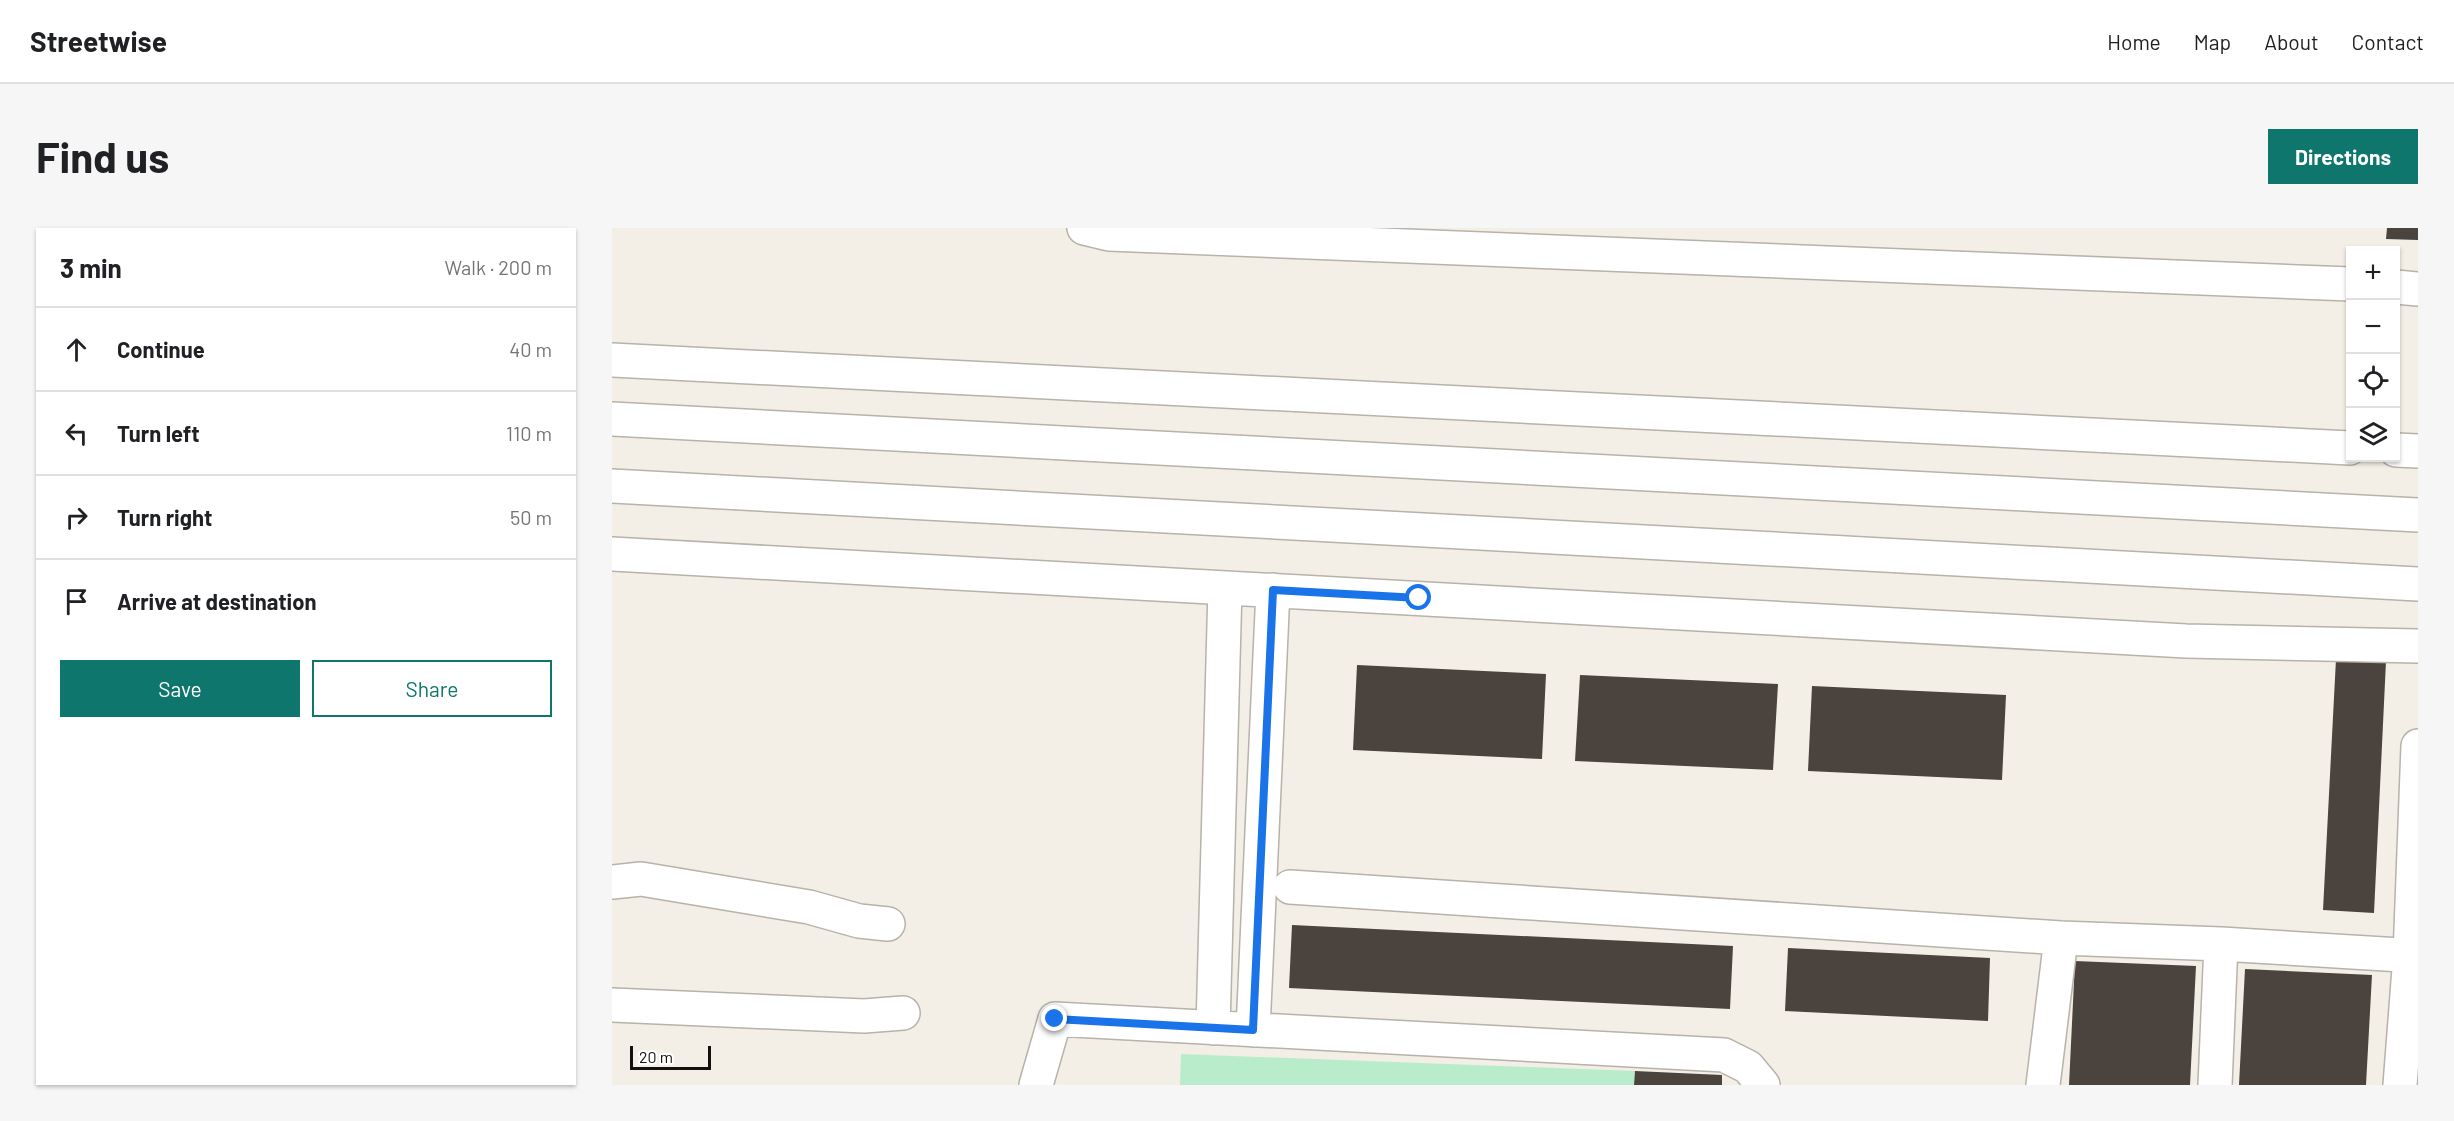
<!DOCTYPE html>
<html lang="en">
<head>
<meta charset="utf-8">
<style>
  body { margin:0; font-family:Barlow,sans-serif; background:#f6f6f6; color:#202124 }
  .controls { position:absolute; right:18px; top:18px; display:grid; overflow:hidden; border-radius:0px; box-shadow:0 2px 4px #0004 }
  .controls button { width:54px; height:54px; display:grid; place-items:center; padding:0; border:0; border-bottom:2px solid #e0e0e0; background:#fff; color:#202124; font:30px sans-serif }
  .scale { position:absolute; left:18px; bottom:15px; width:81px; box-sizing:border-box; padding-left:6px; border:3px solid #13110e; border-top:0; font-size:16px; line-height:21px; white-space:nowrap; color:#13110e; -webkit-text-stroke:4px #fff; paint-order:stroke }
  .stop { position:absolute; width:18px; height:18px; margin:-14px; border:4px solid #1a73e8; border-radius:50%; background:#fff }
  .stop.end { background:#1a73e8; border-color:#fff; box-shadow:0 2px 6px #0008 }
  .list { margin:0; padding:0; list-style:none }
  h2 { display:flex; justify-content:space-between; align-items:center; height:78px; margin:0; padding:0 24px; font-size:26px }
  h2 small { font-size:20px; font-weight:400; color:#757577 }
  .list li { display:grid; grid-template-columns:39px 1fr auto; gap:18px; align-items:center; box-sizing:border-box; height:84px; padding:0 24px; border-top:2px solid #e0e0e0 }
  .list b { display:block; font-size:22px; white-space:nowrap }
  .list em { font-size:20px; font-style:normal; color:#757577 }
  .actions { display:flex; gap:12px; padding:18px 24px }
  .actions a { flex:1; padding:14px 0; border:2px solid #0f766e; border-radius:0px; text-align:center; font-size:21px; color:#0f766e }
  .actions .main { background:#0f766e; color:#fff }
  .icon { flex:none; width:33px; height:33px; fill:none; stroke:currentColor; stroke-width:2; stroke-linecap:round; stroke-linejoin:round }
  .map { position:relative; flex:none; width:1806px; height:857px; overflow:hidden; border-radius:0px }
  header { display:flex; align-items:center; gap:36px; box-sizing:border-box; height:84px; padding:0 30px; background:#fff; border-bottom:2px solid #e0e0e0 }
  header strong { font-size:28px }
  nav { display:flex; gap:33px; margin-inline-start:auto; font-size:21px }
  .intro { display:flex; align-items:center; justify-content:space-between; box-sizing:border-box; height:144px; padding:0 36px }
  h1 { margin:0; font-size:42px }
  .button { padding:15px 27px; border-radius:0px; background:#0f766e; color:#fff; font-size:21px; font-weight:700 }
  main { display:flex; gap:36px; padding:0 36px }
  aside { flex:1; background:#fff; border-radius:0px; box-shadow:0 2px 4px #0004 }
  .map>svg:first-child { display:block }
  .green { fill:#b9eccb }
  .building { fill:#4a433e }
  .lines { fill:none; stroke-linecap:round; stroke-linejoin:round }
  .minor-casing { stroke:#b7b2aa; stroke-width:36 }
  .minor { stroke:#fff; stroke-width:33 }
  .route { stroke:#1a73e8; stroke-width:8 }
</style>
</head>
<body>
<header>
<strong>Streetwise</strong>
<nav><a>Home</a><a>Map</a><a>About</a><a>Contact</a></nav>
</header>
<div class="intro"><h1>Find us</h1><a class="button">Directions</a></div>
<main>
<aside>
<h2>3 min<small>Walk · 200 m</small></h2>
<ul class="list">
<li><svg class="icon" aria-label="ahead" viewBox="0 0 24 24"><path d="M12 20V5M6 11l6-6 6 6"/></svg><div><b>Continue</b></div><em>40 m</em></li>
<li><svg class="icon" aria-label="left" viewBox="0 0 24 24"><path d="M17 20v-9H6M10 6l-5 5 5 5"/></svg><div><b>Turn left</b></div><em>110 m</em></li>
<li><svg class="icon" aria-label="right" viewBox="0 0 24 24"><path d="M7 20v-9h11M14 6l5 5-5 5"/></svg><div><b>Turn right</b></div><em>50 m</em></li>
<li><svg class="icon" aria-label="arrive" viewBox="0 0 24 24"><path d="M6 21V4h12l-3 4 3 4H6"/></svg><div><b>Arrive at destination</b></div></li>
</ul>
<div class="actions"><a class="main">Save</a><a>Share</a></div>
</aside>
<div class="map">
<svg width="1806" height="857" viewBox="0 0 1806 857">
  <rect width="100%" height="100%" fill="#f4efe6"/>
  <path class="green" d="M569,826L1023,843L1022,857H568Z"/>
  <path class="building" d="M1775,0H1806V12L1774,11Z
    M1724,431L1774,433L1762,685L1711,682Z
    M745,437L934,446L930,531L741,522Z
    M968,447L1166,456L1161,542L963,533Z
    M1200,458L1394,467L1390,552L1196,543Z
    M680,697L1121,718L1118,781L677,760Z
    M1176,720L1378,730L1376,793L1173,783Z
    M1463,733L1584,738L1578,857H1457Z
    M1633,741L1760,747L1754,857H1627Z
    M1023,843L1110,847V857H1022Z"/>
  <g class="lines">
    <g class="minor-casing">
      <path id="minor" d="M472,0L497,6L1738,56
        M1784,59L1806,61
        M0,132L1738,220
        M0,191L1806,287
        M1784,222L1806,223
        M0,258L1806,356
        M0,326L1574,413L1806,418
        M0,654L29,651L197,679L247,693L276,696
        M678,659L1449,710L1609,716L1806,728
        M0,777L252,788L291,785
        M601,800L613,360
        M641,802L661,362
        M424,857L443,791L1112,827L1136,839L1151,857
        M1431,857L1449,710
        M1603,857L1609,716
        M1788,857L1798,728L1806,518"/>
    </g>
    <use href="#minor" class="minor"/>
  </g>
  <g class="lines">
    <path class="route" d="M443,791L641,802L661,362L807,370"/>
  </g>
</svg>
<div class="controls">
<button>+</button>
<button>−</button>
<button><svg class="icon" aria-label="locate" viewBox="0 0 24 24"><circle cx="12" cy="12" r="6"/><path d="M12 2v4M12 18v4M2 12h4M18 12h4"/></svg></button>
<button><svg class="icon" aria-label="layers" viewBox="0 0 24 24"><path d="M12 4l9 5-9 5-9-5zM3 14l9 5 9-5"/></svg></button>
</div>
<div class="scale">20 m</div>
<div class="stop" style="left:807px;top:370px"></div>
<div class="stop end" style="left:443px;top:791px"></div>
</div>
</main>
</body>
</html>
